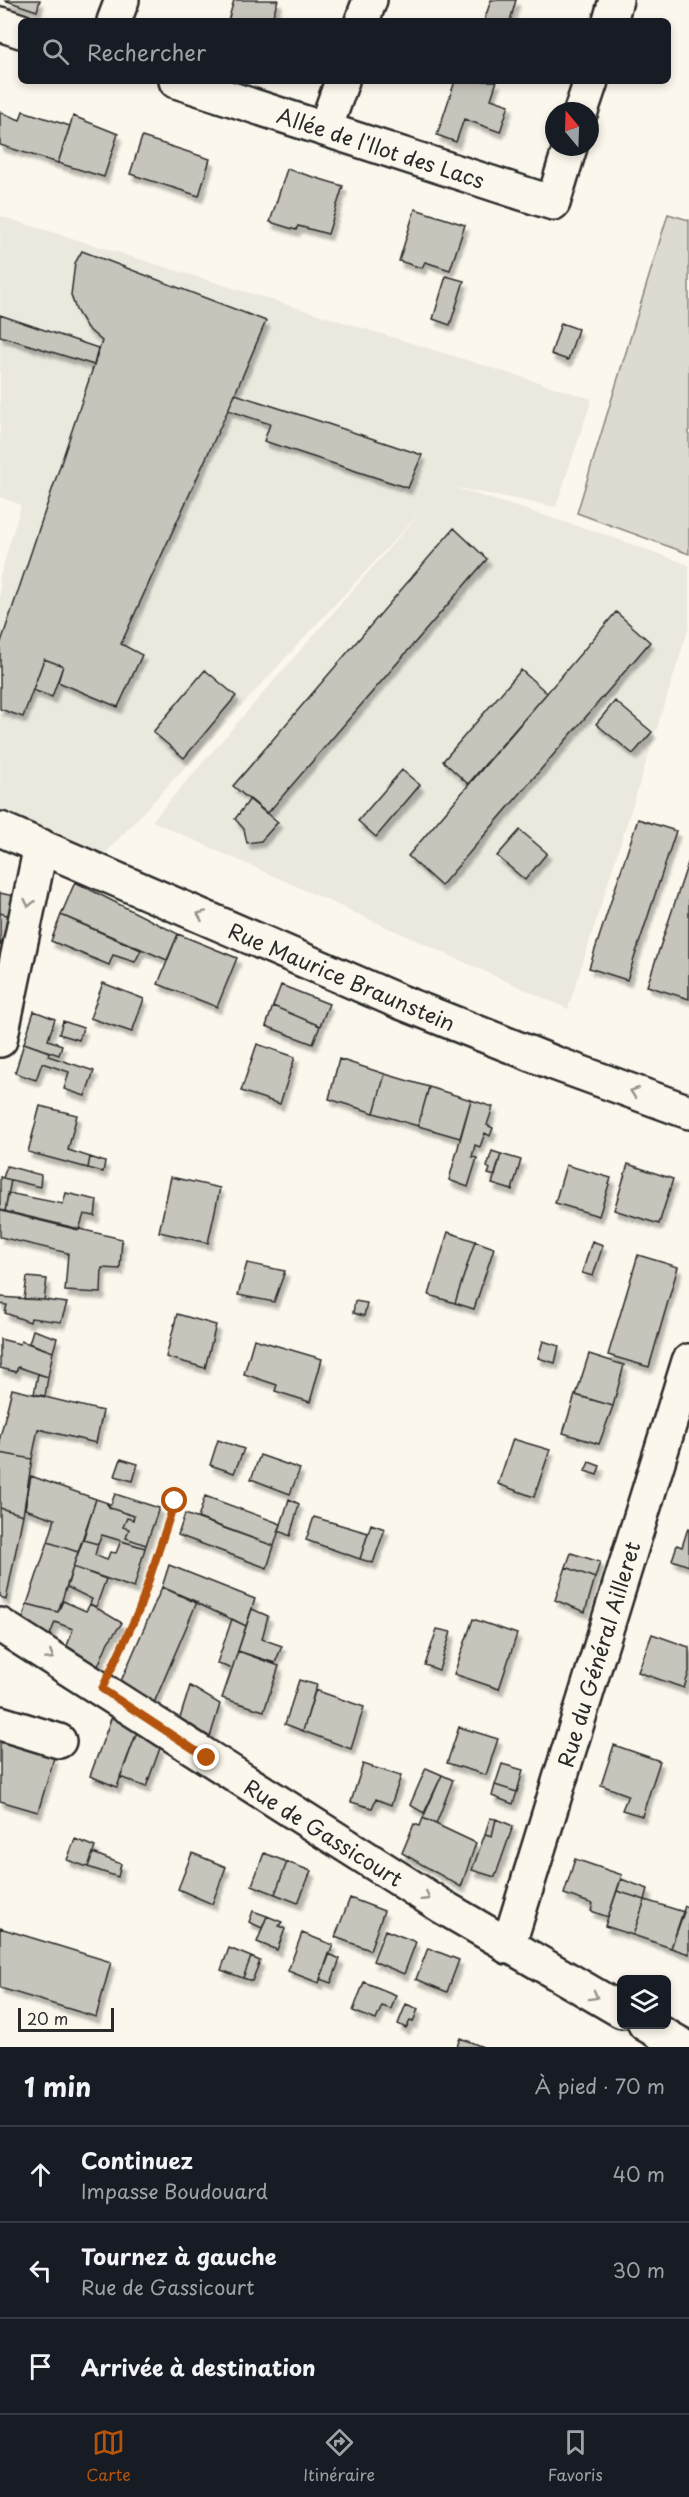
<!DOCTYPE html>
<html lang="fr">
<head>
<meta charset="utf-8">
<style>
  body { margin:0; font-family:"Playpen Sans",sans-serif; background:#242831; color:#f1f3f6 }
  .controls { position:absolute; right:18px; bottom:18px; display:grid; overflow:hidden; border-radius:9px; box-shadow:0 3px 9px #0003 }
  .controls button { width:54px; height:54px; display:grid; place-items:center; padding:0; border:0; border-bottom:2px solid #363941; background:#171b24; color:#f1f3f6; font:30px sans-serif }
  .compass { position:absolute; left:545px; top:102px; width:54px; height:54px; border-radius:50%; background:#171b24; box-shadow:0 3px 9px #0003; rotate:341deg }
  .scale { position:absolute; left:18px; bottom:15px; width:96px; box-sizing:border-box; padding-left:6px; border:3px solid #2b2b2b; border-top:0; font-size:16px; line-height:21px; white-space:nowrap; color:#2b2b2b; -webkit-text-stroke:4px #fbf7ec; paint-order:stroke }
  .stop { position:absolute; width:18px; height:18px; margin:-14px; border:4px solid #b45309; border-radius:50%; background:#fff }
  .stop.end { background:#b45309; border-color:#fff; box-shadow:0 2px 6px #0008 }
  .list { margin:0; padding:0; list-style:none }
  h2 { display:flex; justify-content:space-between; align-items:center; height:78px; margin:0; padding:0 24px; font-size:26px }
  h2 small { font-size:20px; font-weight:400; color:#9ea1a6 }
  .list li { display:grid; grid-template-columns:39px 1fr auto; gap:18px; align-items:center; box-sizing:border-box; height:96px; padding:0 24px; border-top:2px solid #363941 }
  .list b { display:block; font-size:22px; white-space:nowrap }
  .list p { margin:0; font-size:20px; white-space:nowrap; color:#9ea1a6 }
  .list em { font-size:20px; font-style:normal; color:#9ea1a6 }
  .icon { flex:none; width:33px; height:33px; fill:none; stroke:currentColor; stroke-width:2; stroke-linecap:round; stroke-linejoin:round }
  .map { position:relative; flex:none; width:689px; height:2047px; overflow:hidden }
  .search { position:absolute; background:#171b24; box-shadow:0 3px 9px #0003; left:18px; right:18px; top:18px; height:66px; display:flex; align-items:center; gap:15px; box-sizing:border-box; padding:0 21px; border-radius:9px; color:#9ea1a6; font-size:22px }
  .sheet { height:366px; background:#171b24 }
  nav { display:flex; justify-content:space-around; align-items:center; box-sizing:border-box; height:84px; border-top:2px solid #363941; background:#171b24; font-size:16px; color:#9ea1a6 }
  nav a { display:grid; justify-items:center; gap:3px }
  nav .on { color:#b45309 }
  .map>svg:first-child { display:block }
  .built { fill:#ebe8de }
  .green { fill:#dddad0; stroke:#84827e; stroke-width:1.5 }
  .building { fill:#c7c4bc; stroke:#2b2b2b; stroke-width:1.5; filter:url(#shadow) }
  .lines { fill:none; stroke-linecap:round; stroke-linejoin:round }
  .street-casing { stroke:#2b2b2b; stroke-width:38 }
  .path { stroke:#2b2b2b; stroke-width:4; stroke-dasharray:4.5 4.5; stroke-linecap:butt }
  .street { stroke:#fbf7ec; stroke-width:33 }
  .oneway { stroke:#93918c }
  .route { stroke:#b45309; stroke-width:8 }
  .labels { text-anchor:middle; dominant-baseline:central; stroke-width:6; stroke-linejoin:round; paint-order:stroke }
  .street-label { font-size:21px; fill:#2b2b2b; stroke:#fbf7ec }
</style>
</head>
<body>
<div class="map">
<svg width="689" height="2047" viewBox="0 0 689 2047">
  <defs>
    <filter id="shadow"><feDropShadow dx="3.5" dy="6" stdDeviation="1.5" flood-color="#0004"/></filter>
  </defs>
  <rect width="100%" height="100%" fill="#fbf7ec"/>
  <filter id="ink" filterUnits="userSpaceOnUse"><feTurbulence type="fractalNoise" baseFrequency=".0167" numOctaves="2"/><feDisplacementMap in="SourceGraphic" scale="12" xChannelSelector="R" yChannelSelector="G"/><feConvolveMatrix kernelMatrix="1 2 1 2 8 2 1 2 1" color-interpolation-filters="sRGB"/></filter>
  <g filter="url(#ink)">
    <path class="built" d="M0,216L592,399L556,507L453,487L606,535L689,565V627L568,1009L152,821L424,508L102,857L0,810V576L21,505L0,497Z"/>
    <path class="green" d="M668,214L689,220V554L577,513Z"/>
    <path class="building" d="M4,0H40L37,11Z
      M234,0H278L271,21H228Z
      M491,0H516L510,21H484Z
      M455,81H497L491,99L509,105L500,132L464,119L456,142L437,135Z
      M23,111L70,126L58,163L0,145V112L20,120Z
      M73,116L118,134L104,177L58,163Z
      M142,137L210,159L199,196L130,174Z
      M287,169L343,186L328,234L298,226L296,230L270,222Z
      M415,209L465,225L450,270L425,262L422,268L399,261Z
      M82,251L266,321L228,410L121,644L142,655L118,707L58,682L63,666L44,659L23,717L0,709V645L102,341L87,328L76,310L71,295L75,263Z
      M446,276L464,281L450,325L433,319Z
      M0,315L98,348L94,365L0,336Z
      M561,323L578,329L568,360L551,354Z
      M235,394L316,420L422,455L408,488L264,441L270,424L228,410Z
      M454,528L487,559L267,814L233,786Z
      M616,612L650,642L441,886L408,856Z
      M44,659L63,666L52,697L33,690Z
      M205,670L236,696L184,758L153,732Z
      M521,670L547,693L468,784L443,761Z
      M615,701L652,732L633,754L596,724Z
      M402,770L420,785L376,837L358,821Z
      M250,799L278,822L261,841L247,843L244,829L235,819Z
      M638,819L676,831L627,980L589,968Z
      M520,830L547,853L525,880L497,856Z
      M689,860V999L647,986Z
      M75,882L178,934L167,960L61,915Z
      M0,893L18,897L14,917L0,913Z
      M0,913L14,917L10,942L1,941L0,946Z
      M61,915L141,950L135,962L113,955L109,965L51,941Z
      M178,934L237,958L217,1007L158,984Z
      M103,983L144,999L132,1032L90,1018Z
      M281,985L329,1004L320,1026L273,1006Z
      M273,1006L320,1026L313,1044L266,1026Z
      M34,1011L55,1019L48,1040L62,1045L59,1055L24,1043Z
      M63,1021L83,1028L79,1040L59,1034Z
      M24,1043L49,1052L48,1056L94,1071L85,1096L64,1089L69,1072L42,1063L36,1080L15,1073Z
      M257,1044L295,1057L280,1104L241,1091Z
      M339,1059L385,1074L374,1113L329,1099Z
      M385,1074L429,1087L418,1126L374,1113Z
      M429,1087L471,1100L460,1138L418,1126Z
      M471,1100L493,1107L487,1125L493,1128L490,1136L485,1133L480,1147L475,1145L472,1157L477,1158L468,1187L449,1180Z
      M40,1106L77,1115L68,1150L90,1157L88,1168L28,1152Z
      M492,1151L501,1154L495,1176L488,1174L490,1169L487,1167Z
      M501,1154L521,1160L512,1190L492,1184Z
      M90,1157L105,1162L103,1172L88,1168Z
      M628,1164L673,1179L659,1224L614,1210Z
      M566,1165L611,1178L599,1216L555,1203Z
      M7,1166L41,1175L40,1187L3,1178Z
      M0,1177L11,1180L5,1212L0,1210Z
      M171,1177L220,1188L208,1243L159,1232Z
      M8,1193L63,1204L66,1193L97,1200L95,1216L84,1214L79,1230L5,1212Z
      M0,1210L122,1239L120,1269L102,1268L101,1293L65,1291L68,1253L0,1237Z
      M448,1232L475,1241L455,1303L429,1295Z
      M475,1241L494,1248L474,1309L455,1303Z
      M592,1241L603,1245L593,1276L582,1273Z
      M638,1255L678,1267L649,1367L608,1355Z
      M247,1263L285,1271L274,1302L238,1295Z
      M27,1277L47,1279L44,1300L24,1299Z
      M0,1297L44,1300L67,1303L61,1322L31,1318L30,1322L5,1313L7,1305L0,1304Z
      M355,1301L367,1303L364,1316L353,1313Z
      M177,1314L216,1325L205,1368L166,1357Z
      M33,1330L57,1338L53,1352L29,1343Z
      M0,1339L20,1344L21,1341L53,1352L48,1377L18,1367L16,1372L0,1368Z
      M254,1339L322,1359L310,1402L275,1391L277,1385L244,1374Z
      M543,1341L559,1346L555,1363L538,1358Z
      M589,1354L624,1365L613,1406L576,1395Z
      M38,1374L48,1377L45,1396L34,1394Z
      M12,1389L103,1411L96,1443L38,1429L32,1459L0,1453V1437Z
      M575,1395L613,1406L599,1444L563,1433Z
      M513,1439L550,1450L534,1497L498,1484Z
      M218,1440L244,1449L234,1473L210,1465Z
      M0,1453L32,1459L23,1515L0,1508Z
      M260,1455L300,1469L290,1494L251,1479Z
      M121,1459L138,1464L133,1481L115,1476Z
      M589,1462L600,1466L597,1475L585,1471Z
      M31,1476L96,1499L78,1552L48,1542L55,1519L25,1509Z
      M115,1494L159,1508L146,1545L126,1538L129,1529L123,1527L127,1518L133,1520L134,1516L110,1508L107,1504H111Z
      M205,1496L281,1524L274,1546L198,1518Z
      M96,1499L108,1503L110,1508L134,1516L133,1520L127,1518L123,1527L129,1529L126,1538L146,1545L145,1548L102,1535L98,1544L83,1540Z
      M289,1499L299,1504L290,1536L279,1531Z
      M0,1508L23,1515L6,1600L0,1596Z
      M185,1514L274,1546L267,1568L178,1535Z
      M314,1517L368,1533L360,1559L306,1540Z
      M371,1524L385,1529L373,1563L360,1559Z
      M688,1528H689V1566L672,1560L677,1545L682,1547Z
      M83,1540L98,1544L95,1555L107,1560L110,1552L116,1553L121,1541L145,1548L134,1588L73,1567Z
      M48,1542L78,1552L58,1612L27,1604Z
      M571,1553L600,1562L595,1578L566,1567Z
      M169,1565L255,1599L246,1626L162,1587Z
      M73,1567L106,1579L96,1607L90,1604L92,1599L67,1587Z
      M566,1567L595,1578L585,1612L555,1600Z
      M162,1587L197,1602L154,1703L121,1681Z
      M63,1601L86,1611L90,1604L122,1623L108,1642L98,1666L67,1646L73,1629L55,1622L48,1640L22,1622L27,1604L58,1612Z
      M252,1609L268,1616L262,1639L282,1646L275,1663L238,1651Z
      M232,1619L246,1626L232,1669L217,1663Z
      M473,1619L517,1634L499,1689L454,1674Z
      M437,1629L451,1632L439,1670L425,1665Z
      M652,1634L689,1647V1672L684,1688L638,1672Z
      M238,1651L279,1666L264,1711L222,1698Z
      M299,1680L317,1685L303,1731L285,1724Z
      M190,1686L220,1704L210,1737L180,1718Z
      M315,1690L364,1707L351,1749L303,1731Z
      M112,1716L137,1732L117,1787L90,1776Z
      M459,1727L498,1739L486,1775L447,1763Z
      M137,1732L160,1748L146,1787L120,1777Z
      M0,1741L54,1758L38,1812L0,1801Z
      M614,1745L660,1761L642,1816L622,1810L628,1795L601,1785Z
      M363,1764L401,1776L391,1805L376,1799L372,1808L351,1802Z
      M502,1764L523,1770L517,1792L495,1785Z
      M426,1768L442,1775L424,1813L410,1805Z
      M442,1775L453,1780L436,1824L423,1818Z
      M495,1785L517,1792L513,1804L492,1796Z
      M423,1818L476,1843L461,1887L402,1853L414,1824L420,1826Z
      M490,1818L496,1819L492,1836L485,1834Z
      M496,1819L513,1826L495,1877L472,1870L485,1834L492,1836Z
      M75,1839L95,1847L88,1867L67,1860Z
      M93,1853L121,1864L118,1877L88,1867Z
      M192,1853L226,1867L212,1904L178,1889Z
      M264,1853L287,1862L275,1894L252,1885Z
      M575,1859L622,1875L608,1917L591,1911L593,1904L564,1894Z
      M287,1862L311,1871L298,1903L275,1894Z
      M621,1879L648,1889L645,1900L617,1891Z
      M617,1891L645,1900L633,1935L605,1926Z
      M350,1898L384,1911L370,1950L335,1937Z
      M645,1900L684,1912L671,1948L633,1935Z
      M685,1906L689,1907V1954L671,1948Z
      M253,1911L267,1916L262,1928L249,1922Z
      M267,1916L282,1922L279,1926L285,1929L277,1950L257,1942Z
      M0,1928L111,1962L96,2017L0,1988Z
      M385,1930L416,1942L404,1974L373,1961Z
      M302,1933L333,1945L319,1983L288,1971Z
      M229,1948L251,1957L243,1978L221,1970Z
      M428,1948L459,1960L447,1992L416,1979Z
      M329,1954L340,1959L331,1983L320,1979Z
      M251,1957L260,1961L252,1981L243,1978Z
      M364,1982L396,1995L391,2009L382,2006L376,2020L353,2011Z
      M406,2004L418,2009L413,2022L410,2021L406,2028L398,2024Z
      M460,2038L483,2047H457Z"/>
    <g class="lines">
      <g class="street-casing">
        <path id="street" d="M114,21L122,0
          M362,21L370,0
          M610,21L616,0
          M0,24L21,31
          M176,81L553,203L570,147
          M581,111L591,81
          M325,129L342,81
          M0,829L398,1001L554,1063L689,1112
          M0,1040L41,846
          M0,1625L443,1907L622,2011
          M0,1723L59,1741
          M508,1947L689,1361
          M645,2024L685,2047"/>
      </g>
      <path class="path" d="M115,1661L139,1610L175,1501"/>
      <use href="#street" class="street"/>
    </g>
    <defs><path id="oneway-chevron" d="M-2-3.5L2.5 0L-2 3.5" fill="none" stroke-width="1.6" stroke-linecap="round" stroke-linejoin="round" transform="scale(1.5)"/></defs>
    <g class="oneway">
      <use href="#oneway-chevron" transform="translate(29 903) rotate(102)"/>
      <use href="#oneway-chevron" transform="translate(201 915) rotate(-156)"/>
      <use href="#oneway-chevron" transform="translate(634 1092) rotate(-160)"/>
      <use href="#oneway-chevron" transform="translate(50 1656) rotate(32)"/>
      <use href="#oneway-chevron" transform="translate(426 1897) rotate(32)"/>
      <use href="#oneway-chevron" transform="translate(594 1996) rotate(29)"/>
    </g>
  </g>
  <g class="lines" filter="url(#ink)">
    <path class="route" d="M175,1501L139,1610L102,1689L207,1758"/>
  </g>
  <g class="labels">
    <g class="street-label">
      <text transform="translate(381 147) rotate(18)">Allée de l'Ilot des Lacs</text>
      <text transform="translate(342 976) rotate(23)">Rue Maurice Braunstein</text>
      <text transform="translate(598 1654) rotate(-73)">Rue du Général Ailleret</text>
      <text transform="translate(324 1832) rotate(32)">Rue de Gassicourt</text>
    </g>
  </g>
</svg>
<div class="controls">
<button><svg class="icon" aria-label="layers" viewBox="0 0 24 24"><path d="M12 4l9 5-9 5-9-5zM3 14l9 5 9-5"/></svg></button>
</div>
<svg class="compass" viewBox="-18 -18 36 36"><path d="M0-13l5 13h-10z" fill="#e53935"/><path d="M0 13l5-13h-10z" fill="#9ea1a6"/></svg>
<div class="scale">20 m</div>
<div class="stop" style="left:175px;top:1501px"></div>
<div class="stop end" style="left:207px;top:1758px"></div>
<div class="search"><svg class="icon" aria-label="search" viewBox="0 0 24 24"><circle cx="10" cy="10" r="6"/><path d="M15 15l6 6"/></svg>Rechercher</div>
</div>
<section class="sheet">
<h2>1 min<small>À pied · 70 m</small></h2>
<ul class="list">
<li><svg class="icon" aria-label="ahead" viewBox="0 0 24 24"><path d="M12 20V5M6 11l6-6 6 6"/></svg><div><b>Continuez</b><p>Impasse Boudouard</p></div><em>40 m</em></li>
<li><svg class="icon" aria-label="left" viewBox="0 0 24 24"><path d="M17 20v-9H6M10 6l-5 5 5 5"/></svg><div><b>Tournez à gauche</b><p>Rue de Gassicourt</p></div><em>30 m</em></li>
<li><svg class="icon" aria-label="arrive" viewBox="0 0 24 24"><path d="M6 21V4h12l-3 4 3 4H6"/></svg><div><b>Arrivée à destination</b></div></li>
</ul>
</section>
<nav>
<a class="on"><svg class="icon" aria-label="map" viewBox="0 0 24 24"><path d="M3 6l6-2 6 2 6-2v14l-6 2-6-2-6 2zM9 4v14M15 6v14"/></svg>Carte</a>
<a><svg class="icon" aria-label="directions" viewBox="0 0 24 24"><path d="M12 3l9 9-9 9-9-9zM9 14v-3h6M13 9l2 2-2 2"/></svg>Itinéraire</a>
<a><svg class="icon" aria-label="saved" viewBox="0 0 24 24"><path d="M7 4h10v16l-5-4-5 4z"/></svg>Favoris</a>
</nav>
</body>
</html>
